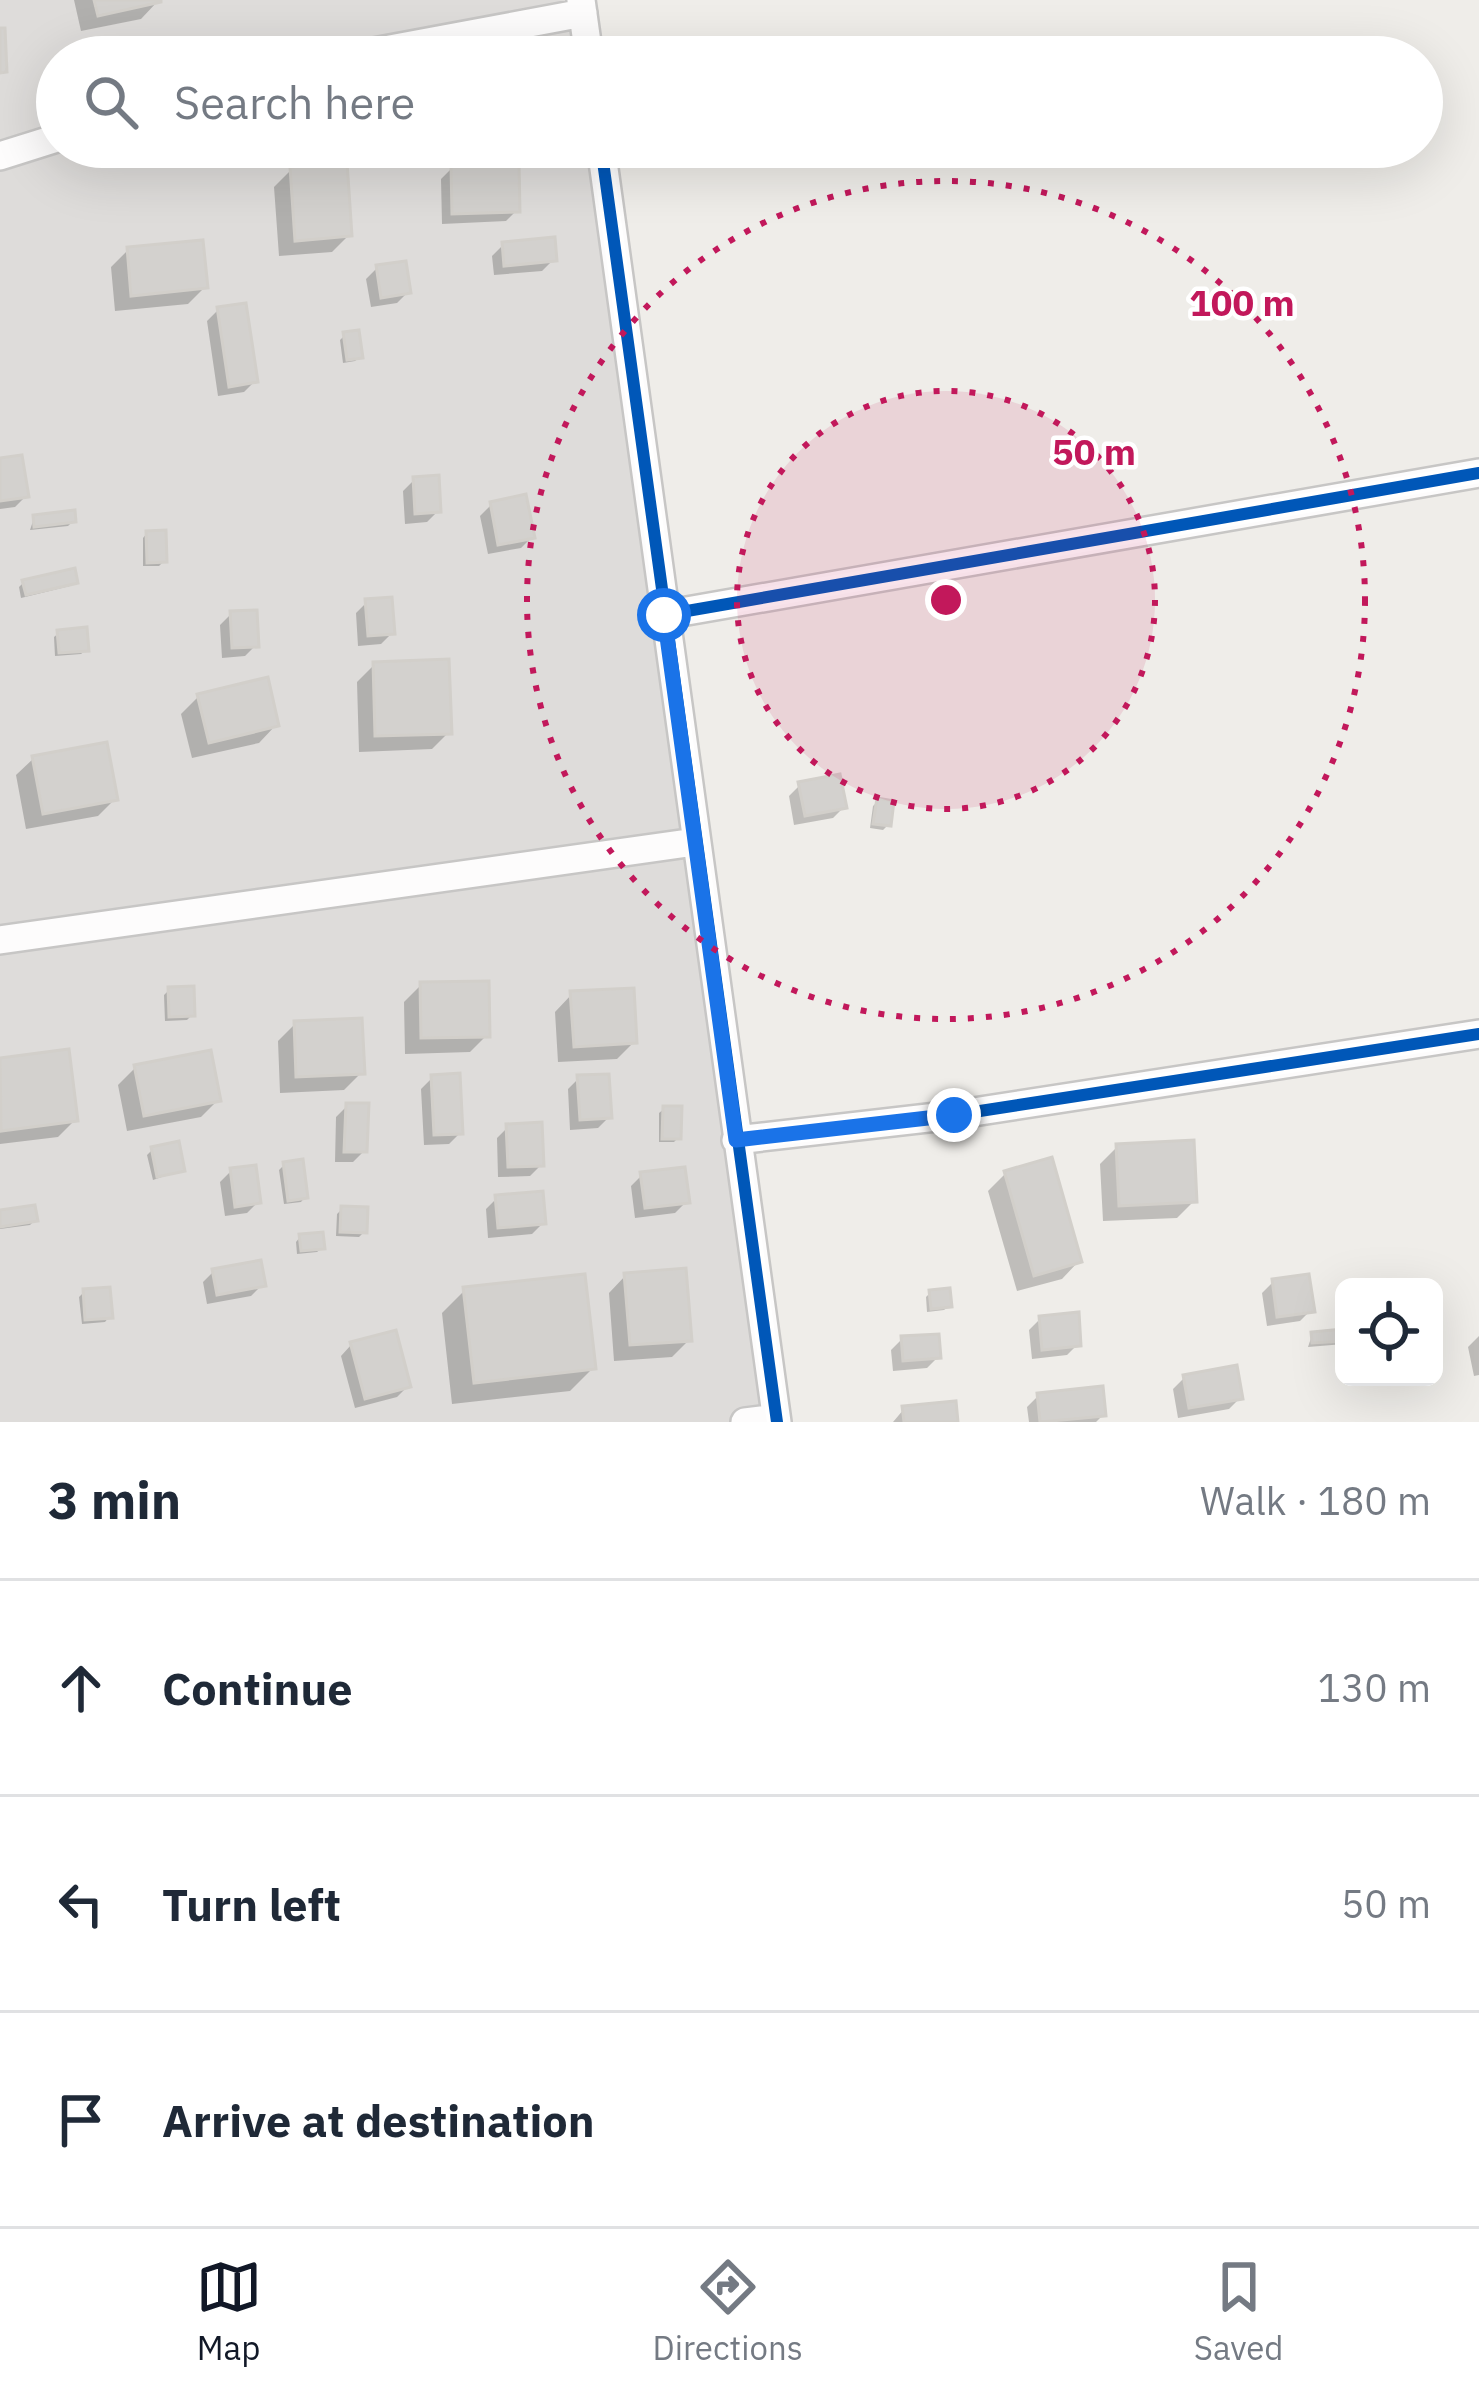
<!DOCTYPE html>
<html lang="en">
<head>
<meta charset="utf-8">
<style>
  body { margin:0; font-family:"IBM Plex Sans",sans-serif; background:#f6f6f7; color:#1f2937 }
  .controls { position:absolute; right:36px; bottom:36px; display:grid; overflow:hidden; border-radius:18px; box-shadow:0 12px 48px #0002 }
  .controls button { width:108px; height:108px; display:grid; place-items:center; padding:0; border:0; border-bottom:3px solid #e0e1e3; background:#fff; color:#1f2937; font:60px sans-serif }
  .stop { position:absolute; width:36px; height:36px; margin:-27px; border:9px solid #1a73e8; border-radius:50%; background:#fff }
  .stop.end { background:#1a73e8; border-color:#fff; box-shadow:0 3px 12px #0008 }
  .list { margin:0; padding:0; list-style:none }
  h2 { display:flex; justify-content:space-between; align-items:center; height:156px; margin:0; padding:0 48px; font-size:51px }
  h2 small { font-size:39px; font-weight:400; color:#747a83 }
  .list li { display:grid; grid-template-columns:78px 1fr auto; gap:36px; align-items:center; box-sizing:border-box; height:216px; padding:0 48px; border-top:3px solid #e0e1e3 }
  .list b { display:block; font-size:45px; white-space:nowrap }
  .list em { font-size:39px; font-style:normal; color:#747a83 }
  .icon { flex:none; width:66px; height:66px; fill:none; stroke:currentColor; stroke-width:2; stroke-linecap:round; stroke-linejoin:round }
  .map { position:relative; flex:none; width:1479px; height:1422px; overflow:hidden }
  .search { position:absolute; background:#fff; box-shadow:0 12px 48px #0002; left:36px; right:36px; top:36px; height:132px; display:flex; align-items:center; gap:30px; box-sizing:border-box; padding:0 42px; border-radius:66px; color:#747a83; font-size:45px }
  .sheet { height:804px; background:#fff }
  nav { display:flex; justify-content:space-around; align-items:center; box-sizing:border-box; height:168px; border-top:3px solid #e0e1e3; background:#fff; font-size:33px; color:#747a83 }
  nav a { display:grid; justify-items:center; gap:6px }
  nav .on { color:#111827 }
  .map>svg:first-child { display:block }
  .residential { fill:#dedcda }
  .shadow { fill:#0003 }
  .building { fill:#d3d1ce; stroke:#d2cfca; stroke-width:3 }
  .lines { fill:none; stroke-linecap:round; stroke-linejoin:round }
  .minor-casing { stroke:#c7c6c5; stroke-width:32 }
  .minor { stroke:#fdfcfc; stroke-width:27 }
  .cycleway-casing { stroke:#fff; stroke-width:20 }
  .cycleway { stroke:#0057b8; stroke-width:12 }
  .route { stroke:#1a73e8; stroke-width:15 }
  .ring { fill:none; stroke:#c2185b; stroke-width:6; stroke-dasharray:6 12 }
  .centre { fill:#c2185b; stroke:#fff; stroke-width:6 }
  .ring-label { font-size:36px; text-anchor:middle; font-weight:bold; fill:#c2185b; stroke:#fff; stroke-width:9; stroke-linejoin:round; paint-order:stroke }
</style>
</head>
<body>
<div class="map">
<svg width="1479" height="1422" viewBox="0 0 1479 1422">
  <rect width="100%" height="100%" fill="#efede9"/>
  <path class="residential" d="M0,0H587L594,57H57V147H606L765,1422H0Z"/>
  <path class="shadow" d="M74,0H157L158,1L141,19L81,31Z
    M452,168L517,210L506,221L442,224L441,179Z
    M291,170L349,235L332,252L279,256L274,187Z
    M503,245L553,260L542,271L494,275L492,256Z
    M128,250L205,287L188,304L115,311L111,267Z
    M377,268L408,292L397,303L371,307L366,279Z
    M218,310L255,381L244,392L218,396L207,321Z
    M345,335L360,357L355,361L343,363L340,340Z
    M0,461L26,496L15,507L0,509Z
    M414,480L438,511L427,522L405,524L403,491Z
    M491,505L532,537L521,548L488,554L480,516Z
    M34,518L73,521L68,526L30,530Z
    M147,533L164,561L159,566H143V538Z
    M24,582H75L70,586L21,598L19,587Z
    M367,602L392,633L381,644L358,646L356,613Z
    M231,614L256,645L245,656L222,658L220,625Z
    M59,633L86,650L81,654L55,656L54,637Z
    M374,665L449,732L432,749L359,752L357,682Z
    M198,697L276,725L259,743L192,758L181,714Z
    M34,758L115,799L98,816L26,829L16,775Z
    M800,785L844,807L833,818L794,825L789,796Z
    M878,801L888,825L883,830L870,828L873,806Z
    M421,985L487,1035L470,1052L405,1054L404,1002Z
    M169,990L192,1015L187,1020L165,1021L164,995Z
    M572,994L634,1042L617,1059L558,1062L555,1012Z
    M295,1024L361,1073L344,1090L280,1093L278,1041Z
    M66,1052L75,1120L58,1137L0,1144V1061Z
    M135,1068L218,1100L201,1117L127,1131L118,1085Z
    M432,1078L460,1133L449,1144L424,1145L421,1089Z
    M579,1078L609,1117L598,1128L570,1130L568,1089Z
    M347,1106L364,1151L353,1162H335L336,1117Z
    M664,1109L678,1138L674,1142H659V1113Z
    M508,1127L541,1165L530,1176L498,1177L497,1138Z
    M1117,1147L1194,1201L1177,1218L1103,1221L1100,1164Z
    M152,1150L182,1170L153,1180L147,1155Z
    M284,1165L305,1197L301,1202L284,1204L279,1170Z
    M231,1171L258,1202L247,1213L225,1216L220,1182Z
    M1005,1174L1079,1261L1062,1279L1017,1291L988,1191Z
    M642,1175L686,1202L675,1213L635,1218L631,1186Z
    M497,1198L543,1223L532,1234L488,1238L486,1209Z
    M342,1209L364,1232L359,1237L336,1236L337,1214Z
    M0,1213L35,1220L30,1225L0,1229Z
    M300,1237L322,1248L317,1252L297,1254L296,1242Z
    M214,1271L262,1285L251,1296L207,1304L203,1282Z
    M626,1275L689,1340L672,1357L614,1361L609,1293Z
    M1273,1282L1311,1310L1300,1321L1267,1326L1262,1293Z
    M465,1290L593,1368L570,1391L452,1404L442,1313Z
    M84,1292L109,1317L105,1322L82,1324L79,1297Z
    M930,1293L949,1306L944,1310L927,1312L926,1297Z
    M1040,1319L1078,1344L1067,1355L1032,1359L1029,1330Z
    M1344,1332V1344L1308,1347L1312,1335Z
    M1479,1336V1375L1474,1376L1468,1347Z
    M902,1339L938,1357L927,1368L893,1371L891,1350Z
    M351,1345L408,1386L397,1397L355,1408L341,1356Z
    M1184,1378L1240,1398L1229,1409L1178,1418L1173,1389Z
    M1038,1396L1103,1415L1096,1422H1029L1027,1407Z
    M904,1409L955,1422H893Z"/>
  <path class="building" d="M94,0H161V2L98,16Z
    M0,28H5L7,72L0,73Z
    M347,162L352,236L295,241L290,167Z
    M519,163L520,212L452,214L451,165Z
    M555,237L557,261L504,266L502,242Z
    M203,240L208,288L131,296L127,247Z
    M406,261L411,293L381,298L376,265Z
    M246,303L258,382L229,387L217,307Z
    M359,330L363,358L347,360L343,332Z
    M22,455L29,497L0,501V458Z
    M439,475L441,512L415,514L413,477Z
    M526,494L535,538L498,545L490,502Z
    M75,510L76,522L34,527L33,515Z
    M166,530L167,562L147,563L146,531Z
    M75,568L78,583L26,595L22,580Z
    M392,597L395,634L368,636L365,599Z
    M257,610L259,647L232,648L230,611Z
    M87,627L89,651L59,653L57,630Z
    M449,659L452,734L375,736L373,662Z
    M268,677L279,726L209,743L197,694Z
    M107,742L118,800L43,814L32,756Z
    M840,774L847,808L805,816L798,782Z
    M877,798L894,801L891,826L873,824Z
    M489,981L490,1037L421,1038L420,982Z
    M194,986L195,1016L169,1017L168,987Z
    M634,988L637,1043L574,1047L570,991Z
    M362,1018L365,1074L296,1077L294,1021Z
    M69,1049L78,1121L1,1131L0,1058Z
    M211,1050L221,1101L144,1116L134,1065Z
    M460,1073L463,1134L434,1135L431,1075Z
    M609,1074L612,1118L580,1120L577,1075Z
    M346,1103H369L367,1152H344Z
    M663,1106H682L681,1139H662Z
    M542,1122L544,1166L508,1167L506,1124Z
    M1194,1140L1197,1202L1119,1206L1116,1144Z
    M179,1141L185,1171L157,1177L151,1147Z
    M1052,1157L1082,1262L1034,1276L1004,1171Z
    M303,1159L308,1198L288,1201L283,1162Z
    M256,1165L261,1203L235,1207L230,1168Z
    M685,1167L690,1203L645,1208L640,1172Z
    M543,1191L546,1224L498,1228L495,1195Z
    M35,1205L38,1221L0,1227V1210Z
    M341,1206L368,1207L367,1233L340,1232Z
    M323,1232L325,1249L301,1251L299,1234Z
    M261,1260L266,1286L217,1295L212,1269Z
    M686,1268L692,1341L630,1345L624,1273Z
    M585,1274L596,1369L474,1383L463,1287Z
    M1309,1274L1315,1312L1277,1317L1272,1279Z
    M110,1287L113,1318L85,1320L83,1289Z
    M950,1288L952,1307L931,1309L929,1290Z
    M1079,1312L1081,1346L1042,1350L1039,1316Z
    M1344,1329V1341L1312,1343L1311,1332Z
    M396,1330L411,1387L365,1399L350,1342Z
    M939,1334L941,1358L903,1361L901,1336Z
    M1237,1365L1243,1399L1189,1408L1183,1375Z
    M1103,1386L1106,1416L1040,1422L1037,1393Z
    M956,1401L958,1422H904L902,1406Z"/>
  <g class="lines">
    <g class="minor-casing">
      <path id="minor" d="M581,0L589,57
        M347,57L583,13
        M601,147L777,1422
        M0,156L57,138
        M664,615L1479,473
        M0,940L695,842
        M736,1140L954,1115L1479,1034
        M745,1422L776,1418"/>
    </g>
    <use href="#minor" class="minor"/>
    <g class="cycleway-casing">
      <path id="cycleway" d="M601,147L777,1422
        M664,615L1479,473
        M736,1140L954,1115L1479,1034"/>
    </g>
    <use href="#cycleway" class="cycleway"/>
  </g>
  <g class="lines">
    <path class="route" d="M664,615L736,1140L954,1115"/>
  </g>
  <circle cx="946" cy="600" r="209" fill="#c2185b" fill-opacity=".12"/>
  <g class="ring">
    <circle cx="946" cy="600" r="209"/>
    <circle cx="946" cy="600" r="419"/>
  </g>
  <circle cx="946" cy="600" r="18" class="centre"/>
  <g class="ring-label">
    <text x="1242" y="316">100 m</text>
    <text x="1094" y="465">50 m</text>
  </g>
</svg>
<div class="controls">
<button><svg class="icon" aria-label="locate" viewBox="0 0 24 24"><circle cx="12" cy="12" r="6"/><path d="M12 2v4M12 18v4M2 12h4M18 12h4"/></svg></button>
</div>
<div class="stop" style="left:664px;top:615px"></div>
<div class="stop end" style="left:954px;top:1115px"></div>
<div class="search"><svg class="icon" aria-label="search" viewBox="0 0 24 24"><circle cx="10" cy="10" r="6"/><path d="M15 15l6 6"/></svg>Search here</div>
</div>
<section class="sheet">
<h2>3 min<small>Walk · 180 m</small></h2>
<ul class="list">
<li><svg class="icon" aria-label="ahead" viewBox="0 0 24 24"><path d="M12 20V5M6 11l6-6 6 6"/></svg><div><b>Continue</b></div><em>130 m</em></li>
<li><svg class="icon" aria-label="left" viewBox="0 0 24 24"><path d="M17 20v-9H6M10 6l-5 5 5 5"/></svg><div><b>Turn left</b></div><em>50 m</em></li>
<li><svg class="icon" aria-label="arrive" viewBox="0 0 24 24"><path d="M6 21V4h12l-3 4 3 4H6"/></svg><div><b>Arrive at destination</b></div></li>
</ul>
</section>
<nav>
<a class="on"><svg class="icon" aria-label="map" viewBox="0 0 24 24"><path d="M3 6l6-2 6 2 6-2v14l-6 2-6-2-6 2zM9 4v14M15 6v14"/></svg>Map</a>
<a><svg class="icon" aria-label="directions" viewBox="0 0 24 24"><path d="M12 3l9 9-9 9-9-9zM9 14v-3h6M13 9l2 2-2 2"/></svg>Directions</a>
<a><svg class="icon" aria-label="saved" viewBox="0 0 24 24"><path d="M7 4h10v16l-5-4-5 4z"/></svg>Saved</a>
</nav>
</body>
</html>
